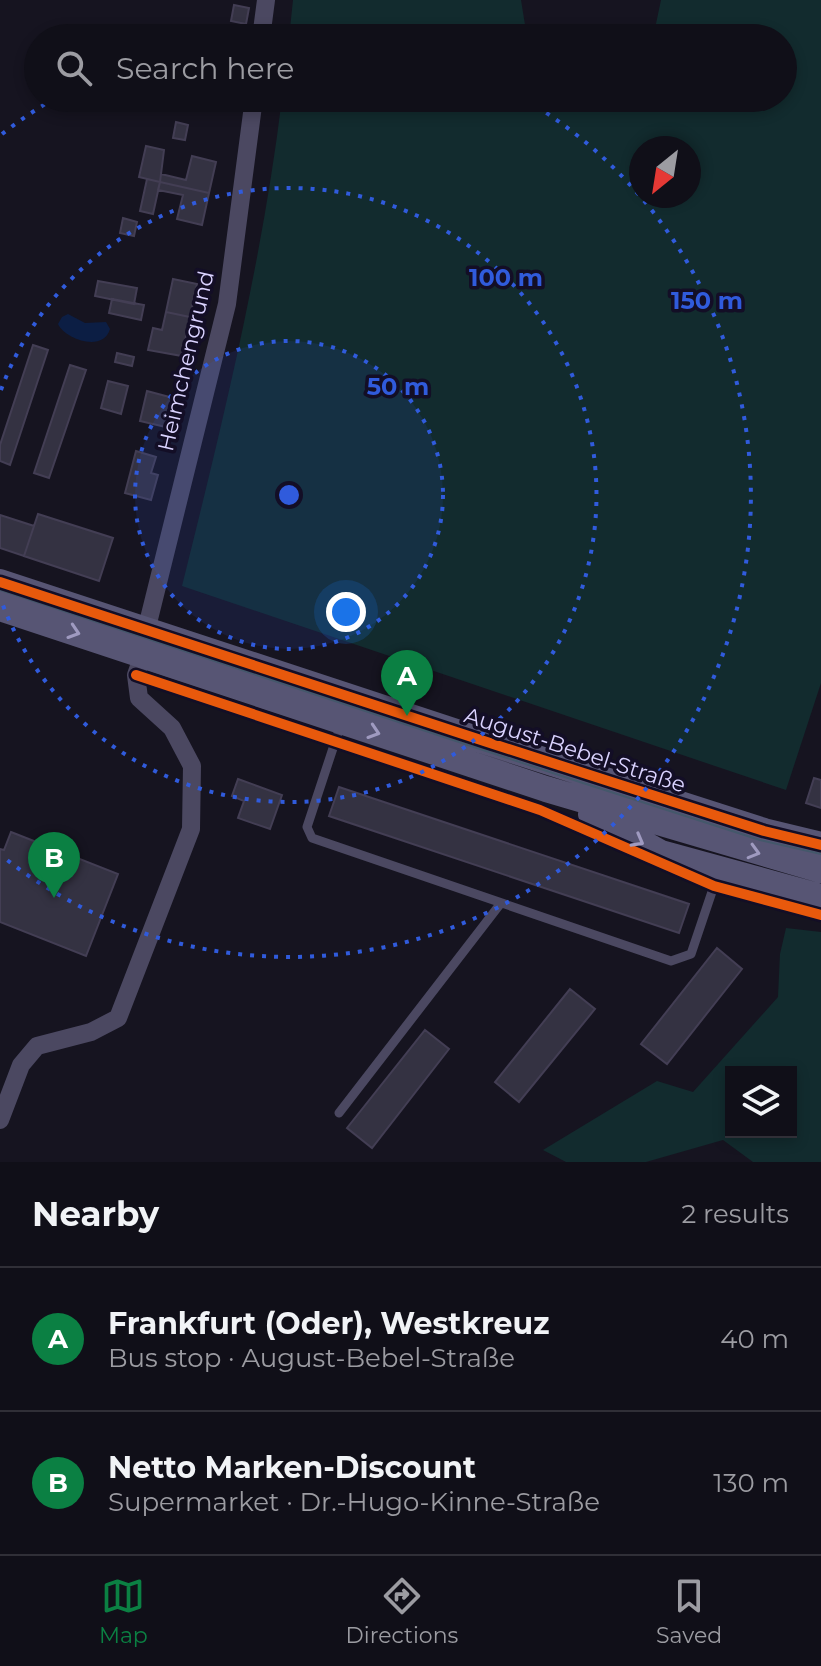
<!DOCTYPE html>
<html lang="en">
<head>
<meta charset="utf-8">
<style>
  body { margin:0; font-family:Montserrat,sans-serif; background:#1e1d25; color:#f1f3f6 }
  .controls { position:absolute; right:24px; bottom:24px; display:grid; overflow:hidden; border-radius:0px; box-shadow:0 4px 12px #0003 }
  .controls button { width:72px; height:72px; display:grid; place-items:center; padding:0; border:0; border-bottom:2px solid #302f37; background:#100f18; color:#f1f3f6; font:40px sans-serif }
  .compass { position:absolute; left:629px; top:136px; width:72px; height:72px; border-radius:50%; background:#100f18; box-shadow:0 4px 12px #0003; rotate:210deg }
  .you { position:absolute; left:346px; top:612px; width:28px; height:28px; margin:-20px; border:6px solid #fff; border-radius:50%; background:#1a73e8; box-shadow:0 0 0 12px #1a73e833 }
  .badge { display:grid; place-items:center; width:52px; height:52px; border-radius:50%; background:#0b8043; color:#fff; font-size:26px; font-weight:700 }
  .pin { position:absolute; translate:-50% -66px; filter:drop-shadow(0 2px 4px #0008) }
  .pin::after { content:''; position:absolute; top:42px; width:28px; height:24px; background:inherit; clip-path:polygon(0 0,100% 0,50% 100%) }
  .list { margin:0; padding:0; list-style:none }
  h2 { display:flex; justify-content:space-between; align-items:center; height:104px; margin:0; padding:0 32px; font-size:34px }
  h2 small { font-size:26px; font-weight:400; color:#9c9ca2 }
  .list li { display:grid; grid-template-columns:52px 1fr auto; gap:24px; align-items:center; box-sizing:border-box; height:144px; padding:0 32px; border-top:2px solid #302f37 }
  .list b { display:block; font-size:30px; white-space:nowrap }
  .list p { margin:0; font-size:26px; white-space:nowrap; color:#9c9ca2 }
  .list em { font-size:26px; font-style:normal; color:#9c9ca2 }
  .icon { flex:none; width:44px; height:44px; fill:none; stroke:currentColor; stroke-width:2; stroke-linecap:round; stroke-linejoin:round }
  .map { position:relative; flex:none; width:821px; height:1162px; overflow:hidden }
  .search { position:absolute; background:#100f18; box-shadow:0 4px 12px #0003; left:24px; right:24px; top:24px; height:88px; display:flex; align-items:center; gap:20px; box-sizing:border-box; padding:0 28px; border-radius:44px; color:#9c9ca2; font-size:30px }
  .sheet { height:392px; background:#100f18 }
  nav { display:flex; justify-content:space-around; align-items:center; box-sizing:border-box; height:112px; border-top:2px solid #302f37; background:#100f18; font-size:22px; color:#9c9ca2 }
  nav a { display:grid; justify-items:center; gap:4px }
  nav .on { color:#0b8043 }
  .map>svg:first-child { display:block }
  .green { fill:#122b2e; fill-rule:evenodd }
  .water { fill:#0c1e44 }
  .building { fill:#343242; stroke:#433e54; stroke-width:2 }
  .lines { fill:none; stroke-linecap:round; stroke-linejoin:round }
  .lane { stroke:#4b4861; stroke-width:9 }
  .street { stroke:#4b4861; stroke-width:18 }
  .secondary { stroke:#575574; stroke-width:26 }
  .tram { stroke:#44586b; stroke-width:2 }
  .cycleway-casing { stroke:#130e26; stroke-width:15 }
  .cycleway { stroke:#e8590c; stroke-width:10 }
  .oneway { stroke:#9f9ac0 }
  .ring { fill:none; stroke:#305bdc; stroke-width:4; stroke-dasharray:4 8 }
  .labels { text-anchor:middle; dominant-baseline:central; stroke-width:7; stroke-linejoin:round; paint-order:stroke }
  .street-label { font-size:22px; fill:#dad3ff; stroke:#130e26 }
  .centre { fill:#305bdc; stroke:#130e26; stroke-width:4 }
  .ring-label { font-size:24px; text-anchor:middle; font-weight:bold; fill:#305bdc; stroke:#130e26; stroke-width:7; stroke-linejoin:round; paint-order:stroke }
</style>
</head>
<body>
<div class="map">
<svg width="821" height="1162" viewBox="0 0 821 1162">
  <rect width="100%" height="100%" fill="#161420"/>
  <path class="green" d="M293,0H521L526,31L574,38H289Z
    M661,0H821V683L786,790L182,586C222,425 262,263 282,98H783V38H653ZM689,148V196H641V148Z
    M786,928L821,932V1162H753L723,1140L646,1162H566L543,1150L657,1081L693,1092L778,997L780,954ZM791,1072V1132H731V1072Z"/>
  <path class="water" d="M68,314L85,323L106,322L110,329C103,353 65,339 58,324L62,317Z"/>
  <path class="building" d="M234,5L249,8L246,24L231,21Z
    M176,122L188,125L185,140L173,138Z
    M146,146L164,150L160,182L139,177Z
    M192,156L216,162L209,193L160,182L161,174L186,180Z
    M147,179L160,182L153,214L140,211Z
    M160,182L209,193L202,225L177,219L183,195L158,190Z
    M123,218L137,222L134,236L120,233Z
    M173,279L197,284L190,317L166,312Z
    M98,281L137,288L134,304L95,296Z
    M112,299L144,305L141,320L109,313Z
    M166,312L190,317L182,356L148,350L153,328L162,330Z
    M33,345L48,350L10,465L0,461V445Z
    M117,353L134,357L132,366L115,362Z
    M70,365L86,370L49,478L34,473Z
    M108,381L128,386L121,414L101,408Z
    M147,391L177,399L170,428L140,421Z
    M136,451L156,457L151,473L158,475L151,500L125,493Z
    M38,514L113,538L99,581L24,556Z
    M0,515L34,526L24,556L0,548Z
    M814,778L821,780V808L806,803Z
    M238,779L282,795L270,829L238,818L244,801L232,796Z
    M339,787L689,904L679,933L329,816Z
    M11,832L118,874L86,956L0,922V849L4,850Z
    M717,948L742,969L667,1064L641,1044Z
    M570,989L595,1009L519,1102L495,1082Z
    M425,1030L449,1049L372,1148L347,1128Z"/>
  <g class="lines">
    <path class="lane" d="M341,724L307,827L312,838L671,961L691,954L719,871
      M339,1113L501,903"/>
    <path class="street" d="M261,38L266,0
      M146,631L227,304L254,98
      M0,1120L21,1065L37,1046L91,1032L118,1018L191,829L192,766L172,728L139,698L136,675L143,655"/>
    <path class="secondary" d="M0,582L487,742L764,831L821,845
      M0,608L546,789L821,870
      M591,814L661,853L821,897"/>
    <path class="tram" d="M0,590L580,782L760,840L821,854"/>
    <g class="cycleway-casing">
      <path id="cycleway" d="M0,582L487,742L764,831L821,845
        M136,675L540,810L714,886L821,915"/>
    </g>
    <use href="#cycleway" class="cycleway"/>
  </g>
  <defs><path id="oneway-chevron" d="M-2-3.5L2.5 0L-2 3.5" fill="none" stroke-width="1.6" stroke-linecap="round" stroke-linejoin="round" transform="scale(2)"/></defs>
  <g class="oneway">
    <use href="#oneway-chevron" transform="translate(74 632) rotate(18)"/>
    <use href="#oneway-chevron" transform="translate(374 732) rotate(18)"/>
    <use href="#oneway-chevron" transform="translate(638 841) rotate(29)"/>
    <use href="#oneway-chevron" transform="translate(754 852) rotate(16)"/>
  </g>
  <circle cx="289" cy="495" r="154" fill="#305bdc" fill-opacity=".12"/>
  <g class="ring">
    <circle cx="289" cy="495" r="154"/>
    <path d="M1 390A307 307 0 1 1 1 600"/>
    <path d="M2 134A461 461 0 0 1 52 100M229 38A461 461 0 0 1 349 38M526 100A461 461 0 1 1 2 856"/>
  </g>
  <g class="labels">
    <g class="street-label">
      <text transform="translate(186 361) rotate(-77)">Heimchengrund</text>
      <text transform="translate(575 750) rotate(18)">August-Bebel-Straße</text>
    </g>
  </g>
  <circle cx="289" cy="495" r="12" class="centre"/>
  <g class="ring-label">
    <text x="506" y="286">100 m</text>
    <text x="707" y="309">150 m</text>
    <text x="398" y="395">50 m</text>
  </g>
</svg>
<div class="controls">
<button><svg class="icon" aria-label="layers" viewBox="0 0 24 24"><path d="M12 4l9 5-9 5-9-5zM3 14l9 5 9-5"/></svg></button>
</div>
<svg class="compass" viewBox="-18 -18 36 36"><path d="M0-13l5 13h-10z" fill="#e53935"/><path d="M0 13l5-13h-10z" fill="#9c9ca2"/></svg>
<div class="you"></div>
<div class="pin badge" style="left:407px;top:716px">A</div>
<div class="pin badge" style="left:54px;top:898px">B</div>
<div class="search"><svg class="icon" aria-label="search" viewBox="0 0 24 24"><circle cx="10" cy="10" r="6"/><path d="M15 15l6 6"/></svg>Search here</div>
</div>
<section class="sheet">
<h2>Nearby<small>2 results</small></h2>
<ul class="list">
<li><span class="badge">A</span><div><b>Frankfurt (Oder), Westkreuz</b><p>Bus stop · August-Bebel-Straße</p></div><em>40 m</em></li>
<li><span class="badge">B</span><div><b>Netto Marken-Discount</b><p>Supermarket · Dr.-Hugo-Kinne-Straße</p></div><em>130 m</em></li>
</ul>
</section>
<nav>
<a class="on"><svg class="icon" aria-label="map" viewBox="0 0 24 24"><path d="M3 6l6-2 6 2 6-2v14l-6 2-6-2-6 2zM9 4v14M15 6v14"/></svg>Map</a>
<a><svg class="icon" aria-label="directions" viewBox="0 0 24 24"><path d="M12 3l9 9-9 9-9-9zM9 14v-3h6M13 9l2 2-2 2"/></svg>Directions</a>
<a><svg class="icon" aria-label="saved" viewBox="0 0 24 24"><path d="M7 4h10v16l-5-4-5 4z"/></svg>Saved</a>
</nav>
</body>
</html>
